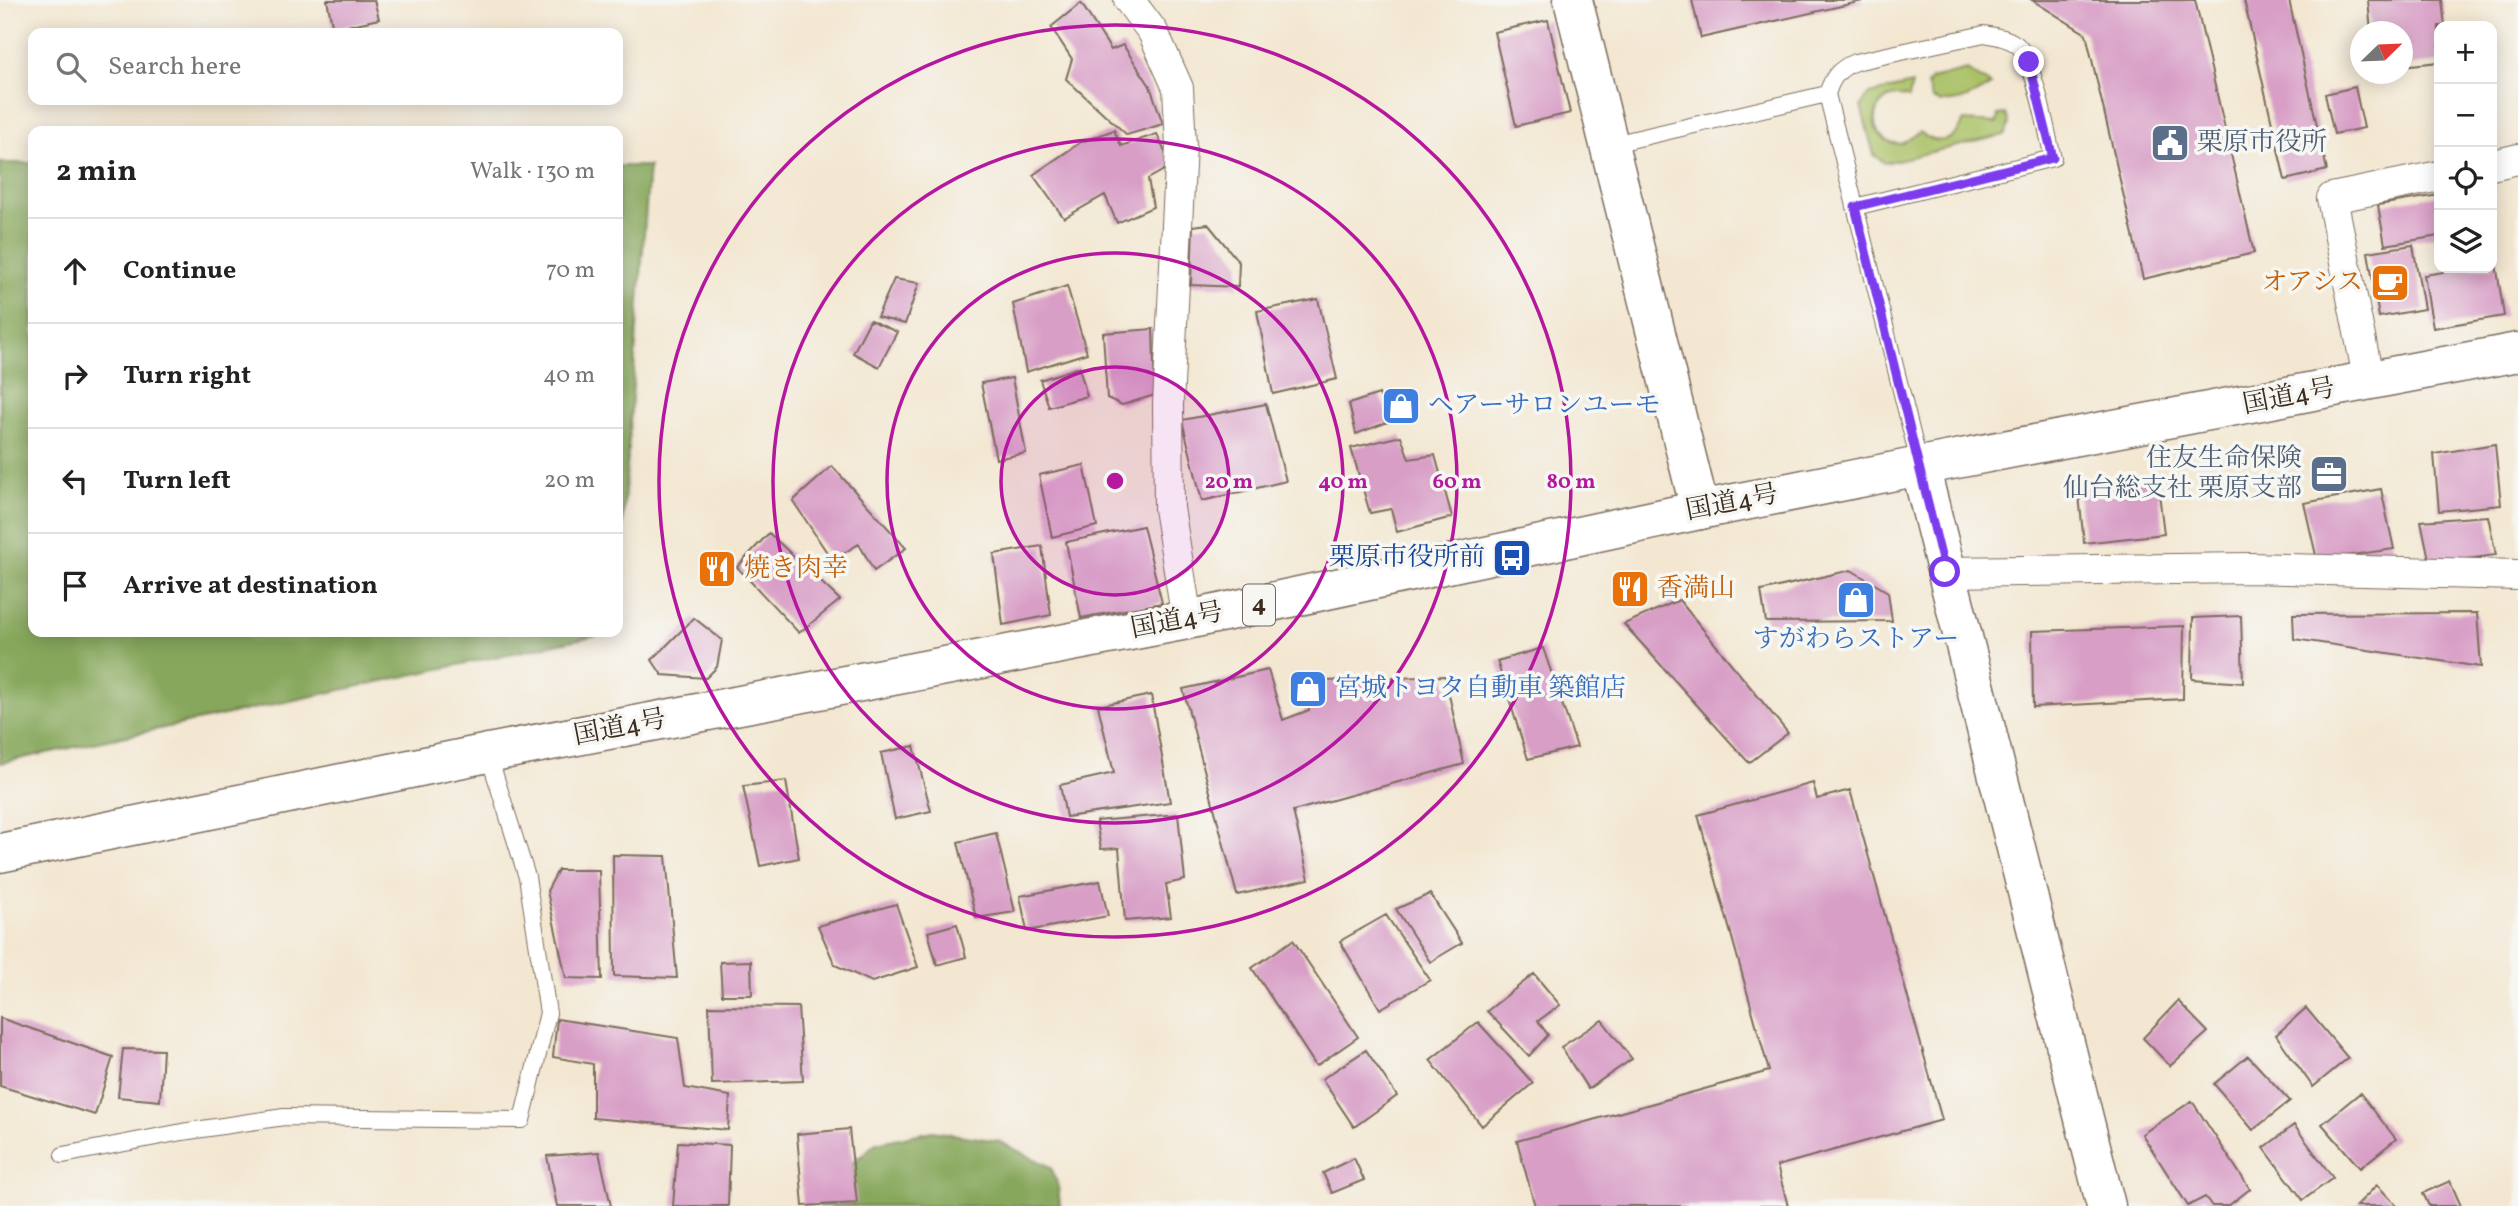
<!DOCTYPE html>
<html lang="en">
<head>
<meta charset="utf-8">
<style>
  body { margin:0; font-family:Vollkorn,"Noto Serif JP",serif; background:#f2f2f2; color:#222 }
  .controls { position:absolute; right:21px; top:21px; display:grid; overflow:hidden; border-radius:14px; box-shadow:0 4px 18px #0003 }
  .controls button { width:63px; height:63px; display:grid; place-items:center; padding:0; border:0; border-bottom:2px solid #e0e0e0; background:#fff; color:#222; font:35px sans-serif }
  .compass { position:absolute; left:2350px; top:21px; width:63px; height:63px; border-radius:50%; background:#fff; box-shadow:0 4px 18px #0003; rotate:67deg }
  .stop { position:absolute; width:21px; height:21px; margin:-16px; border:5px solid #7c3aed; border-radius:50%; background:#fff }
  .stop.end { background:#7c3aed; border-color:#fff; box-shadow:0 2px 7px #0008 }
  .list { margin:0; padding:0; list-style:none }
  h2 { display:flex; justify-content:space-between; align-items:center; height:91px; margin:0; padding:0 28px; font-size:30px }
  h2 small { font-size:23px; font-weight:400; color:#767676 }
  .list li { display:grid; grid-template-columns:46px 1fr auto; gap:21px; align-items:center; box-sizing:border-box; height:105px; padding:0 28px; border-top:2px solid #e0e0e0 }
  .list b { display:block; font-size:26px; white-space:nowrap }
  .list em { font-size:23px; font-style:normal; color:#767676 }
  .icon { flex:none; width:38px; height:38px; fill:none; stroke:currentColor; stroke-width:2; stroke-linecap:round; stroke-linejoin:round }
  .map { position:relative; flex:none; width:2518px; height:1206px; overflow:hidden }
  .search { position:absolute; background:#fff; box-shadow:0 4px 18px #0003; left:28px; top:28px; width:595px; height:77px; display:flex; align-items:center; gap:18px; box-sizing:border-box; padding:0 24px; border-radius:14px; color:#767676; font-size:26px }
  .panel { position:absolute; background:#fff; box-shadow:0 4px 18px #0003; left:28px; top:126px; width:595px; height:511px; border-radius:14px }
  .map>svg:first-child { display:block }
  .green { fill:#aac166; stroke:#727642; stroke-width:2 }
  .forest { fill:#87a75b; stroke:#61683c; stroke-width:2 }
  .building { fill:#d89ec6 }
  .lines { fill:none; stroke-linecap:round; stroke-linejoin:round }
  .service-casing { stroke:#7b6c5d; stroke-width:18 }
  .minor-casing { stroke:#7b6c5d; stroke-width:32 }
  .tertiary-casing { stroke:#7b6c5d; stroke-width:41 }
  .trunk-casing { stroke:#7b6c5d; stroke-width:41 }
  .service { stroke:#fff; stroke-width:16 }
  .minor { stroke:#fff; stroke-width:30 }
  .tertiary { stroke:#fff; stroke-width:38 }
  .trunk { stroke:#fff; stroke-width:38 }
  .route { stroke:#7c3aed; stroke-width:9 }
  .ring { fill:none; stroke:#b5179e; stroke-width:3.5 }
  .labels { text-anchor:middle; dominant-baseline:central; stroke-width:7; stroke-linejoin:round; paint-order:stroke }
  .shield { fill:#f6f6f2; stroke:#73675e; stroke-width:2 }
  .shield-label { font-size:24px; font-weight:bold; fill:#3b2a1e }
  .service-label { font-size:26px; fill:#4e5e75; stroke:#f6f6f2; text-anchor:start }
  .food-label { font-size:26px; fill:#c56008; stroke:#f6f6f2; text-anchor:start }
  .street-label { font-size:26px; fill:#3b2a1e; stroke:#f6f6f2 }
  .shop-label { font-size:26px; fill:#366cbe; stroke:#f6f6f2; text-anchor:start }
  .transit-label { font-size:26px; fill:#164399; stroke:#f6f6f2; text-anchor:end }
  .centre { fill:#b5179e; stroke:#f6f6f2; stroke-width:3.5 }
  .ring-label { font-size:21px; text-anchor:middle; font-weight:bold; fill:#b5179e; stroke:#f6f6f2; stroke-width:7; stroke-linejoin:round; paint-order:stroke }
</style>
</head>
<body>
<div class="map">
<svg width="2518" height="1206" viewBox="0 0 2518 1206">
  <rect width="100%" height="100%" fill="#f6f6f2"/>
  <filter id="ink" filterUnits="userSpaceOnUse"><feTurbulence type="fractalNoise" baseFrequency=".0143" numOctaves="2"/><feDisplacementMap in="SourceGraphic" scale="14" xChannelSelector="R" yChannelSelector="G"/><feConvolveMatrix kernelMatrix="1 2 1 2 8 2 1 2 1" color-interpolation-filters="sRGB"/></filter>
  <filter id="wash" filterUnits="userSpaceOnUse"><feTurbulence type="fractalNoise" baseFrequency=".00686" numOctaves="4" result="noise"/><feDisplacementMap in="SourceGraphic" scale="28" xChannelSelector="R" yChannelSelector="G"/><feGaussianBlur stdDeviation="1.57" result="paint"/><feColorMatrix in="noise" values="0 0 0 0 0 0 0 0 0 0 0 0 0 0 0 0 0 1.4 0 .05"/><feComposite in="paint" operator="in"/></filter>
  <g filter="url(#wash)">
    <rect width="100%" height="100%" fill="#f3e7d1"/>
    <path class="green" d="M1967,70L1991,85C1974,96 1952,108 1932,99L1927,85L1931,79Z
      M1912,84L1909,98C1872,85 1859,142 1901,144L1920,132C1935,147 1958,141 1963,121L1997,123L1998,115L2006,114L2009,123L2005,135L1885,163L1874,155L1861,106L1869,94Z"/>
    <path class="forest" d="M0,163H33V632H612L0,763Z
      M618,166H649L618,586Z
      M932,1131L998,1141L1051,1167L1058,1185L1060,1206H819L831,1182L876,1143Z"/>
    <g id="blocks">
      <path class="building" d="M327,0H374L379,19L333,29Z
        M1692,0H1863V1L1701,38Z
        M2032,0H2195L2254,253L2143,279L2086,34Z
        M2244,0H2289L2327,170L2285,180Z
        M2368,0H2442L2445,26H2439V62L2402,66V32H2371Z
        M1081,3L1111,50L1123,45L1150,86L1163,124L1127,135L1066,79L1072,59L1051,27Z
        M1548,20L1570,113L1516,126L1494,32Z
        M2355,87L2364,128L2334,134L2325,94Z
        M1114,130L1121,146L1157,134L1171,166L1148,179L1153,207L1117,223L1105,195L1064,218L1033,175L1081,142Z
        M2439,195V236L2385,245L2378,205Z
        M1208,224L1239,262L1238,287L1191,285L1193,226Z
        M2413,245L2424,309L2379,317L2368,252Z
        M2496,263L2504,316L2433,328L2424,275L2469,268H2492V264Z
        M894,279L919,283L905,324L877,317Z
        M1067,286L1087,353L1026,372L1013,304Z
        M1318,299L1337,379L1273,394L1257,311Z
        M870,320L897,332L879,367L853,353Z
        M1153,329L1155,395L1122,405L1107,398L1103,333Z
        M1079,367L1087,396L1049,407L1040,380Z
        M1012,378L1026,453L996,459L981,383Z
        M1379,394L1391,421L1356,434L1349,404Z
        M1266,404L1286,481L1202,501L1182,420Z
        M1401,436L1409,459L1435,455L1452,517L1397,532L1391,509L1370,513L1351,448Z
        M2495,444L2501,505L2439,511L2434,454Z
        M1084,465L1097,526L1052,537L1039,475Z
        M832,466L906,548L874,571L859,544L832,560L793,501Z
        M2157,477L2164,534L2084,543L2078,486Z
        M2381,489L2394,549L2317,560L2304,503Z
        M2488,516L2496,555L2430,564L2421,521Z
        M1143,526L1162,603L1081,618L1066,542Z
        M769,533L840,600L799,633L737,567Z
        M1042,546L1051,615L1003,625L994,554Z
        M1851,570L1888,592L1892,621L1766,622L1761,591Z
        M1679,600L1788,733L1749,763L1624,624Z
        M2477,613L2481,667L2294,639L2293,614Z
        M2241,616L2243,683L2192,679L2193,618Z
        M694,618L722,640L717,667L706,678L662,675L652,660Z
        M2184,626L2183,699L2033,707L2032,631Z
        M1543,648L1577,747L1528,759L1497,661Z
        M1268,670L1283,720L1309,710L1303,682L1445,676L1464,764L1293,811L1309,879L1237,895L1183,689Z
        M1151,695L1170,802L1066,817L1060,785L1114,773L1098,706Z
        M914,746L931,811L895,819L881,753Z
        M786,781L799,858L760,866L743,786Z
        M1813,783L1817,799L1850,790L1942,1120L1777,1166L1788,1206H1535L1517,1141L1769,1071L1698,815Z
        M1178,814L1185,880L1166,884L1171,917L1125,921L1119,848L1101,849L1096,821Z
        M996,833L1015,912L976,918L958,842Z
        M613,855L666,856L677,978L614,976Z
        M558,870H599L602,979L566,978L547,891Z
        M1100,881L1108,916L1027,931L1020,896Z
        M1430,894L1462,943L1430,962L1396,909Z
        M896,904L918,967L872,982L835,965L818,926Z
        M1386,915L1430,980L1380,1009L1340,941Z
        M957,924L966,957L937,965L928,932Z
        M1293,940L1358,1037L1316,1066L1252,968Z
        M751,961L752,995H722L720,962Z
        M1534,974L1560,1005L1538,1021L1548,1035L1529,1056L1487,1011Z
        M2178,1001L2208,1032L2170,1066L2143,1038Z
        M709,1006L798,1007L803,1081L712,1084Z
        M2306,1008L2348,1058L2313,1087L2276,1035Z
        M0,1018L113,1057L95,1115L0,1086Z
        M557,1019L678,1038L685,1088L730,1096L728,1130L593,1118V1064L553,1057Z
        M1602,1020L1632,1059L1588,1089L1561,1047Z
        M1478,1022L1533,1083L1482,1126L1430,1060Z
        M123,1049L163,1050L160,1101L118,1097Z
        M1366,1050L1397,1096L1354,1127L1322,1079Z
        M2248,1056L2290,1101L2253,1130L2214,1084Z
        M2360,1093L2396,1139L2360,1168L2322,1124Z
        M2192,1101L2250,1189L2228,1206H2212L2205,1197L2188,1206L2142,1134Z
        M2294,1125L2333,1178L2303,1200L2264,1148Z
        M849,1129L857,1203L803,1206L797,1134Z
        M678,1142L730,1145L728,1206H673Z
        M599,1152L611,1206H557L547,1156Z
        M1354,1158L1364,1180L1332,1193L1323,1173Z
        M2450,1181L2461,1206H2429L2423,1193Z
        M2377,1185L2397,1206H2356Z"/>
    </g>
  </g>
  <g filter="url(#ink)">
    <use href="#blocks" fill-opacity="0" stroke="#7b6c5d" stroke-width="2"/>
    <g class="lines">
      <g class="service-casing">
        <path id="service" d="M1827,94C1832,78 1838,69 1855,62L1984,34C1995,36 2006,37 2016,44C2034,57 2047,134 2053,158L1855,207
          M1609,145L1827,94L1920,466
          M63,1155L182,1132L284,1117L522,1120L548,1013L527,877L488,753"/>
      </g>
      <g class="minor-casing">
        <path id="minor" d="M1129,0L1153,32L1178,88L1181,146L1168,404L1169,508L1187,620
          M2492,165L2518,159
          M2369,382L2332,198L2439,176
          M1945,572L2250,568L2518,575"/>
      </g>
      <g class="tertiary-casing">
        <path id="tertiary" d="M1573,0L1700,510
          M1920,466L2106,1206"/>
      </g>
      <g class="trunk-casing">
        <path id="trunk" d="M0,853L488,753L1187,620L1700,510L1920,466L2518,352"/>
      </g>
      <use href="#service" class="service"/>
      <use href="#minor" class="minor"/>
      <use href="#tertiary" class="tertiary"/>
      <use href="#trunk" class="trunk"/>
    </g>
  </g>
  <g class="lines" filter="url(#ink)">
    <path class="route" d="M1945,572L1855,207L2053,158L2029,62"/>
  </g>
  <circle cx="1115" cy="481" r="114" fill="#b5179e" fill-opacity=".12"/>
  <g class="ring">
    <circle cx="1115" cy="481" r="114"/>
    <circle cx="1115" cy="481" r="228"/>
    <circle cx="1115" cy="481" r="342"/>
    <circle cx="1115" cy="481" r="456"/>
  </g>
  <defs>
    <g id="civic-square" transform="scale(2.0125)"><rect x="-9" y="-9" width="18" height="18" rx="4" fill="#5c6f8a" stroke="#f6f6f2"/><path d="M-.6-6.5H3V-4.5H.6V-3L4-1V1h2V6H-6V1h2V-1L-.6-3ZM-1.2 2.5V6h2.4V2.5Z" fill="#fff"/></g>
    <g id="cafe-square" transform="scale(2.0125)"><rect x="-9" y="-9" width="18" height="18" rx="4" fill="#e8710a" stroke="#f6f6f2"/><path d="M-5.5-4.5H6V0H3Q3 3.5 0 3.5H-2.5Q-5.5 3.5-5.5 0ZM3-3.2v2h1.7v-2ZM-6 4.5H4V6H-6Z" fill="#fff"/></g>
    <g id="shop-square" transform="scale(2.0125)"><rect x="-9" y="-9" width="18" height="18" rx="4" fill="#3f7fe0" stroke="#f6f6f2"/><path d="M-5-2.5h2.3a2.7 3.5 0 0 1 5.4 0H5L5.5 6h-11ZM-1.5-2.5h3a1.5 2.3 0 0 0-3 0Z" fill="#fff"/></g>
    <g id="office-square" transform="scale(2.0125)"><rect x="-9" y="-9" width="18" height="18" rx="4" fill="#5c6f8a" stroke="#f6f6f2"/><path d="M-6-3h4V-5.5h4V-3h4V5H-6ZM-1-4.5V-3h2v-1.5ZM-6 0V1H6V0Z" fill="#fff"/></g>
    <g id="bus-square" transform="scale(2.0125)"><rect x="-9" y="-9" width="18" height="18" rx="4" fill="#1a4fb4" stroke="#f6f6f2"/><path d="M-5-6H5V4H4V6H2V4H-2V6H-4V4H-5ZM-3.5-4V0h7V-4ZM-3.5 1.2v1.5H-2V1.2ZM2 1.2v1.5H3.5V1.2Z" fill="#fff"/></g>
    <g id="restaurant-square" transform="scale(2.0125)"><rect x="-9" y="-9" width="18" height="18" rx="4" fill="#e8710a" stroke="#f6f6f2"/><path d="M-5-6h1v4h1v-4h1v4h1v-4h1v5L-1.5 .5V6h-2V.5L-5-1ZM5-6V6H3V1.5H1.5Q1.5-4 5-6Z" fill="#fff"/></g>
  </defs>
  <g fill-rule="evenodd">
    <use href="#civic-square" x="2170" y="143"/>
    <use href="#cafe-square" x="2390" y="283"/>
    <use href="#shop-square" x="1401" y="406"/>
    <use href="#office-square" x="2329" y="474"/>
    <use href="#bus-square" x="1512" y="558"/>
    <use href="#restaurant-square" x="717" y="569"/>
    <use href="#restaurant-square" x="1630" y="589"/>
    <use href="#shop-square" x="1856" y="600"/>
    <use href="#shop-square" x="1308" y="689"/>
  </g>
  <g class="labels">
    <rect class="shield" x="1243" y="584.5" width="32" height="41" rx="5"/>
    <g class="shield-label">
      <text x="1259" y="605">4</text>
    </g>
    <g class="service-label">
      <text x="2197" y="143">栗原市役所</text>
      <text x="2302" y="459" text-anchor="end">住友生命保険<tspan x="2302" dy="30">仙台総支社 栗原支部</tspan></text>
    </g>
    <g class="food-label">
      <text x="2363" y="283" text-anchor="end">オアシス</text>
      <text x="744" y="569">焼き肉幸</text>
      <text x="1657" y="589">香満山</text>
    </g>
    <g class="street-label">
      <text transform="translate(2289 397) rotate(-11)">国道4号</text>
      <text transform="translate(1732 503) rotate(-11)">国道4号</text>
      <text transform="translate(1177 621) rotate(-11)">国道4号</text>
      <text transform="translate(620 728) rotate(-11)">国道4号</text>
    </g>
    <g class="shop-label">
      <text x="1428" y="406">ヘアーサロンユーモ</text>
      <text x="1856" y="640" text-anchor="middle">すがわらストアー</text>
      <text x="1335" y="689">宮城トヨタ自動車 築館店</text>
    </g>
    <g class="transit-label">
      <text x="1485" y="558">栗原市役所前</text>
    </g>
  </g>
  <circle cx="1115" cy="481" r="10" class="centre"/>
  <g class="ring-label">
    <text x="1229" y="488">20 m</text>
    <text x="1343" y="488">40 m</text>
    <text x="1457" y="488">60 m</text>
    <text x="1571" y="488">80 m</text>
  </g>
</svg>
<div class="controls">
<button>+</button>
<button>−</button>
<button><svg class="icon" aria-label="locate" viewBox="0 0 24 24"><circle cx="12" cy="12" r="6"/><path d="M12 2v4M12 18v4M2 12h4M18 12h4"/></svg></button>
<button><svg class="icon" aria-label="layers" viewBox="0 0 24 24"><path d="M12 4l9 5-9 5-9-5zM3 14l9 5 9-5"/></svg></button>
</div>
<svg class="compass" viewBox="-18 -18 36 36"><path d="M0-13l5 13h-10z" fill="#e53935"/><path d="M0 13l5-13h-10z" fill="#767676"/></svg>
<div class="stop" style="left:1945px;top:572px"></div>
<div class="stop end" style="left:2029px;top:62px"></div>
<div class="search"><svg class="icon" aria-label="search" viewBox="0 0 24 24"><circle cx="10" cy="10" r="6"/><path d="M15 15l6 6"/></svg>Search here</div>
<section class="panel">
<h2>2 min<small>Walk · 130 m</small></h2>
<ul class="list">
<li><svg class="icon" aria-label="ahead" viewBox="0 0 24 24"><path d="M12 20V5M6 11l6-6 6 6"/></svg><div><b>Continue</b></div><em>70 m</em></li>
<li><svg class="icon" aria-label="right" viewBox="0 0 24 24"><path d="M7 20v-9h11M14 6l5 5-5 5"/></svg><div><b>Turn right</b></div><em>40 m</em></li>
<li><svg class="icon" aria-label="left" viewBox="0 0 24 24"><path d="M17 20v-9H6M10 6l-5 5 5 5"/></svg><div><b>Turn left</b></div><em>20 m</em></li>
<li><svg class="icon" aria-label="arrive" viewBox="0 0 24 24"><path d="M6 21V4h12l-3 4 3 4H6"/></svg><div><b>Arrive at destination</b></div></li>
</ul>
</section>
</div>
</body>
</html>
